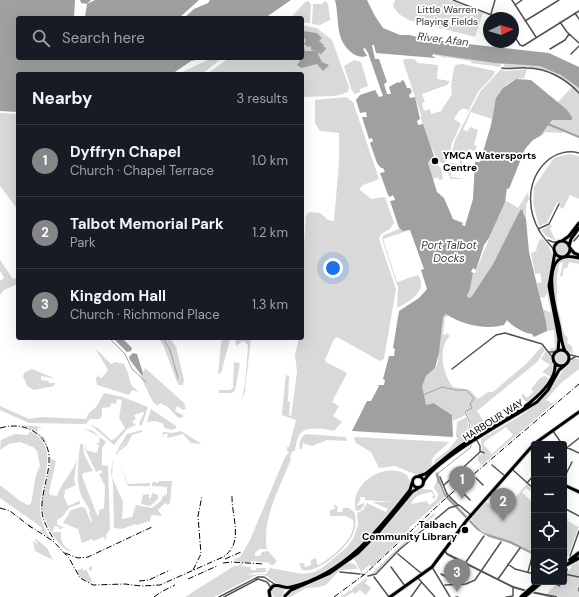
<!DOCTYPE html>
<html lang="en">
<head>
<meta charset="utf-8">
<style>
  body { margin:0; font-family:"DM Sans",sans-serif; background:#242831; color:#f1f3f6 }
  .controls { position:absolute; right:12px; bottom:12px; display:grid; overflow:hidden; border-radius:4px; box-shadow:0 4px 16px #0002 }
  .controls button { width:36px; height:36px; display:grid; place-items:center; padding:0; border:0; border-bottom:1px solid #363941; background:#171b24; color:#f1f3f6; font:20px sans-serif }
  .compass { position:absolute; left:483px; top:12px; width:36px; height:36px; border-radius:50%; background:#171b24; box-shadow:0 4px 16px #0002; rotate:86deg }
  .you { position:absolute; left:333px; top:268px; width:14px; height:14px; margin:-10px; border:3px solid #fff; border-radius:50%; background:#1a73e8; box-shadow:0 0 0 6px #1a73e833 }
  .badge { display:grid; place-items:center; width:26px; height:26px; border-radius:50%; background:#858687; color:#fff; font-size:13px; font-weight:700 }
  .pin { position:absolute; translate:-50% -33px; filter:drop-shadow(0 1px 2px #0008) }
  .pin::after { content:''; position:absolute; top:21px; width:14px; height:12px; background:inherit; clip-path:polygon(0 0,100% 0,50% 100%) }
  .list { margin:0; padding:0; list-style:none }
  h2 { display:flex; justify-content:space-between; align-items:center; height:52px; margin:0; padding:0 16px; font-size:17px }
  h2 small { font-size:13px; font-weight:400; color:#9ea1a6 }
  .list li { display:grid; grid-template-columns:26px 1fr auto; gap:12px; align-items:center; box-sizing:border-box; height:72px; padding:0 16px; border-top:1px solid #363941 }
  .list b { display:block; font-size:15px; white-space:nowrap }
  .list p { margin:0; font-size:13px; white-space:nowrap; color:#9ea1a6 }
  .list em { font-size:13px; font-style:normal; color:#9ea1a6 }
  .icon { flex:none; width:22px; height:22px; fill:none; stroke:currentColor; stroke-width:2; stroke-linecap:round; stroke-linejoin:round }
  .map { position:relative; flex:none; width:579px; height:597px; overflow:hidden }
  .search { position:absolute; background:#171b24; box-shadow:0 4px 16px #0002; left:16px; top:16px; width:288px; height:44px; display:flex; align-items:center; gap:10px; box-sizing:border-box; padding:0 14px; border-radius:4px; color:#9ea1a6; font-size:15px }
  .panel { position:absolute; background:#171b24; box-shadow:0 4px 16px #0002; left:16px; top:72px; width:288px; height:268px; border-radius:4px }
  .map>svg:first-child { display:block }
  .green { fill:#d9d9d9; fill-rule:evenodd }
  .water { fill:#a0a0a0 }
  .pier { fill:#fff }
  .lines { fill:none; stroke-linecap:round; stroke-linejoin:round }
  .stream { stroke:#a0a0a0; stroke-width:1 }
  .canal { stroke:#a0a0a0; stroke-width:2 }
  .river { stroke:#a0a0a0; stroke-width:3 }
  .primary-casing { stroke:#dbdbdb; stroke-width:5 }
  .motorway-casing { stroke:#dbdbdb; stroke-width:5.5 }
  .minor { stroke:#525252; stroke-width:1.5 }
  .tertiary { stroke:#525252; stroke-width:2 }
  .primary { stroke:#000; stroke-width:3 }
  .motorway { stroke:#000; stroke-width:3.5 }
  .rail { stroke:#000; stroke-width:1; stroke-dasharray:6 2 1 2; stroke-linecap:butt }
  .motorway-bridge-casing { stroke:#dbdbdb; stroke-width:5.5; stroke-linecap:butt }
  .motorway-bridge { stroke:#000; stroke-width:3.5 }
  .poi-dot { fill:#000; stroke:#fff; stroke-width:1.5 }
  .labels { text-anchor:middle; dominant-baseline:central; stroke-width:3.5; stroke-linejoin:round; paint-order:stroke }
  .park-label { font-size:10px; fill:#303030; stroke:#fff }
  .poi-label { font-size:10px; font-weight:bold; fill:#000; stroke:#fff; text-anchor:start }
  .street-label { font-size:10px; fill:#000; stroke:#fff }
  .water-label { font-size:11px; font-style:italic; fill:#414141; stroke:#fff }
</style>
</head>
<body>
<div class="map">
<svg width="579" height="597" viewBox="0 0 579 597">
  <rect width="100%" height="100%" fill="#fff"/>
  <path class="green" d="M395,0H449L483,13L475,37L409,20C401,16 397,13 393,6Z
    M308,1L311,4L310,23H302V18H291L304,3Z
    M325,1L328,3L330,20L320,25L312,24L313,4H322Z
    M302,25L317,28L332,40L349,87L348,92L336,96L302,97V74H207L229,58H302Z
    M374,45L522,55L579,80V138L563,131V133L545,132L544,134L533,140L524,149L549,95L558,102L572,87C560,77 545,69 529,68C521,67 511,71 504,67V64H501L500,67L471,63V61L445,57V58L433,54L432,56L436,58L376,53Z
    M212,58H222L202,74H178Z
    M405,59H414L418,63L438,65L437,79L450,81L447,85L422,94L425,102L422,103L424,111L430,109L431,114L441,111L452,94C450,87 453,73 455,65L462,64L495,71L493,76L478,92L466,116L468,110C460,106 458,113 454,119L461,124L452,143L449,158L444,163H441C434,156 420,123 421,115L403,61Z
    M354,60L361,62L368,86L360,89V92L355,94L352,91L344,66Z
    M501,69L506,71L527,69L524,78C501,79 495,100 492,119L471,112L463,130L468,131L470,127L478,130L474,145L477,146L475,151L469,149L467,153H463L462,166L451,165V177L466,179H451L448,173L450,163L460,164L461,154L452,152L455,140L480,92Z
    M346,97L353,102L379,179L363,185L359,189L371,199L385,197L394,223L390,229L381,234L379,239L396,289L384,359L380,361L337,337L334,339L325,360L326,362L347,373L332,402L339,406L333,416L342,422L334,431C326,429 309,426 302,432C297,436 296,445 295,451L292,452L290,457L291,459C281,486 261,519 267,549H259L255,553V556H260L262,552L268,551L277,561L273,565H270V563L251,561L250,562H245L241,566L251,567V570H256V568H266V572L253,573L247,575L266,574L270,568L303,574L314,572L322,568L346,548L353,539L358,525L357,513L363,510L367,503L386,512L388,509L372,502H394L365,500V497H360V501L356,506L364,503V506L360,510L356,511C348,484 385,460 407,475L411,484L409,490L363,543L346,558L318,575L288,587L276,583L267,576L259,574L214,597H185L234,566H238L242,562L233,560L240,557L250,540L285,457L289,452L287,451V447H289L296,420L282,415V412L286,375L289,376L288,401L290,402L289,415L291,416L297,372L295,355L299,338H302V277L306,215L309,212L320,213L328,220L334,221L339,162V133L320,131L315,123V100Z
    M0,113L18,114V210L0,186Z
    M569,154L579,156V199L570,195L563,209L560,207V204L557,202L547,223L539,226L533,203L534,187L554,158Z
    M432,160L441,168L443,179L439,180L438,177L433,179L428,163Z
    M528,192L529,199L526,205V219L524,211L519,212L493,264L472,296L468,298L467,296L470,289L473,273H475L505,200L518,208Z
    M550,225L552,226L550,229L555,239L564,237L554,240L546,236L541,230Z
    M399,229L407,231L383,239L397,282L418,275C429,290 409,302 397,308L398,288L382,239L384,235Z
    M542,238L548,245L554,258C549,271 547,284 549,297C552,315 559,331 557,349L553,352L549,349L555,348L554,330L547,331L543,309L551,313L547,293L544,298L540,297L537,283L542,282L540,273L535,274L531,253L536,251L538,242Z
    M556 249a6 6 0 1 1 12 0a6 6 0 1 1-12 0Z
    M565,258L579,261V264L569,262L567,268H564L562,277L560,276L563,262L559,264L557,276V304L564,334L568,338L567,343L572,346L573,354L568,351L565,346C561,325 541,270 565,258Z
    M0,260L13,279L18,277V284L4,290L0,295V281L4,278L0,271Z
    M445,314L449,316L445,317L443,334L445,335L447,333L450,336C437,348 443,375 453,387L470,390L478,399L488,392H493L526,364L542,346L545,350L537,362L477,411L487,426L469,438L471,424L466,411L464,412L466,415L453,421L452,415L435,403L426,405C422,397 419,383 427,375C433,369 435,371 438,361C440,348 438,323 445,314Z
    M158,338H170L176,347L184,380L183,385H179L177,382L163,345Z
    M223,338H230V340L221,373L218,374L221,342Z
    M235,338H251L245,391L241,401L245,385L248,345L243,341L236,346Z
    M95,348L111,364L116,362L124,364L128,373L131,385L139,392L132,390L129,395L97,385L96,379L99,373L98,377L102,378L108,370Z
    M546,351C553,358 554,368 551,377L542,372L550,365L541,359Z
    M555 358a6 6 0 1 1 12 0a6 6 0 1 1-12 0Z
    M573,359H579V369L561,383L546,400L552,403L561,397L460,484L481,465L477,459L479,458L477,456L485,453L482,451L481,439C502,426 528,414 545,396C556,384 561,370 573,359ZM506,427L513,435L492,454L484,445V442Z
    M234,362L240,363L235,390L232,393H219V390H230L233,388Z
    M145,368L184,403L186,409L183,410L177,406L175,411L183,415L182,418L177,417L168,407L160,403L158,406L153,402L141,378Z
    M32,369L56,379L41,376V380L48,381L49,383H55L54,386L34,390L27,386L23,376L25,372Z
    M545,376L548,378V383L529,402L525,401L522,397V393L527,398L533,392L531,389L540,378Z
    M104,393L123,397L148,407L142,425L140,426L139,423L144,413L143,412L134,415L136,419L132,422L136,425L127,429L114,445L90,424L98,428L111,440L115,439L125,428L119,418L122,400L117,399L116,404L111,403L110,407L102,408V416L99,419H90L86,424L29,423L0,410V406L29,419L41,417L86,419L89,413L96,407Z
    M151,409L176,426V428L172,430L165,428L162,423L155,421L147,422Z
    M467,417L468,422L467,441L434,465L435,460L448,450L458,438L456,437L457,422Z
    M21,425L43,427L38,428L37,432L45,438L51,459L56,461L49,492L50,495L57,496C62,481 75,471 77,457L74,480L76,485L65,490L64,497L68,506L79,501V499L80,504L70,507L62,517L57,520V524L64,528L59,529V527L55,526L52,532H61C60,544 65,547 72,551C66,552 62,546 58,542C51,533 45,521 43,512C36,492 60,469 45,443C40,433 31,428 21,425Z
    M83,428L93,431L106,442L102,448V465L108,466L110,529L106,535V541L104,537L93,541L92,539L82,543L78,529L63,523L71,510L81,507L85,508L91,522L92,521L89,513L90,511C87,504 83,500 81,495C75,479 79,461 80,444H83L84,454L93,471L83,473L82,476L97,515H99V510L104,508L105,486L99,474L102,473L101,470L96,472L85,449L86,444V450L97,453L99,445L96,443H99L100,437Z
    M142,430V432L132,435L127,445L118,452L117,456L128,484L150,483V486H128L116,453L128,440L116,452L127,434Z
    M30,431C62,447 40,482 40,507C40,518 44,529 50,538L40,531L42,528L37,524L0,498V485L20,501L28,505L31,504L36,475L40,466L37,451L33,447L20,442L9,444L0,450L1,440L15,434L28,435Z
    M181,431L200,443L201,444L191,443L183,434L167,438L168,434H164L162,436L163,432L172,433Z
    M306,434L346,437L347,441L327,440L312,446L303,443L302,449H300C298,444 301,436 306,434Z
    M355,437L449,442C443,450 429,455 432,467L423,474L417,475L395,466L379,468L371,452L356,443L354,439Z
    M113,458L112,477L123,502L122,519L132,517L136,505L152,508L161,501L163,496L167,494V487L152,486V483L155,481L156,483H158L159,481H172L170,503L168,505L165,503L158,510L162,516L151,515L150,521L137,525L135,524L122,529L114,528L113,484L111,472Z
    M437,480L445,497L410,527L408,531L372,567L369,565L361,572L354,559L376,539L416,491L423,489L432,490L436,497L434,499L432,497L434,495L431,492C421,494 415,495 411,504L426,501L430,505L437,499L438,494L434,488Z
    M527,484L532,489L530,491L526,488L522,492L534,504V553L511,541L482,532L470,518L485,501L501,514Z
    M152,493L158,495V499L150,506L141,504L143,495L149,494V498H151Z
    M334,504L338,507L337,512H342L343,508H349L355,513C356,520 356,527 353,534C347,548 318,574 302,570L299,563H304L305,567L311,565V560L316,558L317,564L319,565C334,555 357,538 353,520L346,516H330V510L335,509Z
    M434,513L435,515L419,529L375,574L370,575Z
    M564,519L579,527L568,556L564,558Z
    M34,539H36L47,548L53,560L35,551L33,541L39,545Z
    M579,560V597H544L557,583L556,582H564V576L572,567L570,566Z
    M348,563L355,564L358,569L340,570L326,585L319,587L306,588L290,597H287L294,591L322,579Z
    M92,566V570L90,571L89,568L86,569L92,581L90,583L81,578L76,571L83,568V571Z
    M366,578L368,580L365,583L371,588L366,595L360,590L355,594L353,592L345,597H341L349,591H352V589Z
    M272 592a6 6 0 1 1 12 0a6 6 0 1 1-12 0Z"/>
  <path class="water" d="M0,0H291L265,18H18V58H205L191,61L172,74H18V112L0,111Z
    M335,0H369L379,17L388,26L399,32L424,39L549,53L579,67V88L561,75L540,66L495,63L433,54L432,56L436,58L376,53L374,45H372L375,59H379L387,82L384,84L387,94H391L389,87L398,82L400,83L402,80L404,81L407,88H410L412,92L409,95L410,98L415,97L420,119L417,121L418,125L423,124L434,156L428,163L437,192L444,198L453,219L463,223L462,225L465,226L473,199L475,162H480L491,125L496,98L503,88L516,79L531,80L567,110L572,117V120H552L540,136L533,140L525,149L509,189L507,188L505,202L489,238L484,245L476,270L473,268L471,272L473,273L470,289L467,296L469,298L472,296L493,264L519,212L522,209L526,219L529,252L546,322L547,331L534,337L532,334C525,334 510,325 507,320L504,325C485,330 463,325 446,314L443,317L439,353L435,368L426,376L422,386L426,405L434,403L452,415L453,437L352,431L367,401H371L379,386L377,385H384L385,380L383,379L389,356H394L395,349L393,348L399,311L419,298L427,289L421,270L424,269L410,230L403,231L399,228L390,201L395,200L393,195L390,197L388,195L380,173L385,172L383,168H381L377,163L370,143L373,141L372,138L369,139L362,117H367L366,112L360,113L356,100L360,95L375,90L379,97L383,96L368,53L365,48L363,49L367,56C362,58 356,56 352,53C334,39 340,20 335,0Z
    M303,31L317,33L322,38L319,41L324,45L323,47H325L326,49L320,55L319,52L318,54L322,62L329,65L323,71L317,64L301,68L297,65L302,58V51L304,52L302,41L305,51H317L311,50V46L308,47L304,44L306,40L302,35Z
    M113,338H122L132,348L131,351L127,352Z
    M133,353L137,354L143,373L142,376L130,360L129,357Z
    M439,478L445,493L482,532L511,541L534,553V555L509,543L489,537L477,530L445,497L437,479Z"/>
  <path class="pier" d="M75,0H80L81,3L87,4L91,0H95L87,4L85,17L94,18L80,16L79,18H74Z
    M199,0H210L208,3L194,9L184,18H179Z
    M367,0H371L377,12L387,23L410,35H400L383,28L375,16Z"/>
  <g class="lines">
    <path class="stream" d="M109,338L125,354L132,369L146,382
      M163,338L170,350L178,378
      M423,395L442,387L456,390H466L474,398L470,404L472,408L465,412L470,423L467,439
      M437,474L471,447V445"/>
    <path class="canal" d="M548,124L579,137"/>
    <path class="river" d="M437,474L439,482"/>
    <g class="primary-casing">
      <path id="primary" d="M562,241L569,236L579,223
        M554 249a8 8 0 1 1 16 0a8 8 0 1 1-16 0Z
        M569,246L571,239L579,228
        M570,248L574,253L579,255
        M555,252L549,286L559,339L558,351
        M553 358a8 8 0 1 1 16 0a8 8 0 1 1-16 0Z
        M565,351C561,343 561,334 559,325C554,304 538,246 579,258
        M534,444L579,412
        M419,476L425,474C437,465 449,454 462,445C486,430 559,396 555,363
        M412.5 482a5.5 5.5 0 1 1 11 0a5.5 5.5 0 1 1-11 0Z
        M423,483C432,461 513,417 537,402L548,390L559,370L565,365
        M564,485L579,492
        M285,596L291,590L330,573L358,553L377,534L412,492L420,487
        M270,597L269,591L273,586C280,584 284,589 291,587C344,574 378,531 410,490L412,483
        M390,597L432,567L467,520L534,444"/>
    </g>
    <g class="motorway-casing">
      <path id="motorway" d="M570,560L579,553
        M564,566L579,558"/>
    </g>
    <path class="minor" d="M453,0L499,18
      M512,0L536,37
      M515,5L522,0
      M575,13L579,19
      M491,14L495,0
      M525,21L559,0
      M560,22L567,32L579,43
      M513,34L520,45L523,46L579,11
      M550,49L565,40L569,34
      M571,54L579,46
      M502,68C510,70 518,67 527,68C547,68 566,79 579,93
      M538,229L549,224L559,204
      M548,240L553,242H559
      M574,241L579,235
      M555,251C550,244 544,239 540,232C526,209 527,179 547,161C556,153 568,150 579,153
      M549,352H555
      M567,354L579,357
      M568,361L575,357
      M452,369L496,335L505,333L542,344L553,358
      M553,431L562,444
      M564,446L579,453
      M564,450L579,438
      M480,451L484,453
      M492,465L505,476
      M513,470L534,489
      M440,477L447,494L458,505
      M476,478L483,485
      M564,478L572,462
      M527,483L534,475
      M444,485L480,452V446L476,439
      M461,491L470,500
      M564,508L579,516
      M398,554L422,574
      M570,556L579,531
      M466,562L484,536
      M508,564L515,569L534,574
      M391,567L405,586
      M432,567L450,597
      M565,567L567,569L566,574
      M340,572L360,574
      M528,572L532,557
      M362,574L363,575
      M441,574L460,584
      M564,574L579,577
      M368,576L376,574L399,550L449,508L459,505L471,515
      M374,577L389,597
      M417,577L435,597
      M498,579L520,548
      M553,582L559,586L562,582
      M445,585L466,584L475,580L501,542
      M579,588V591
      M219,597L258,577H264L276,585
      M224,597L258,579L267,582L271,588
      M411,597L421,583
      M456,597H458
      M506,597L513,596V587"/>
    <path class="tertiary" d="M445,551L447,554L513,587L527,591
      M531,592L556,597"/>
    <use href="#primary" class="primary"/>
    <use href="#motorway" class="motorway"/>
    <path class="rail" d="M0,428C11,425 23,425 33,431C65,451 39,485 42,512C43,522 49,531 54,540
      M0,508L10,511L32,528
      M28,525L53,541L69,558L80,578L93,585L125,584L141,586L160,585L223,557C245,543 231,516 232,495
      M65,553L78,558L88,557L152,527
      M225,559L241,552
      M223,563L231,562L264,564
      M193,570L201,554L198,516L202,496
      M188,579L217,566
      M139,581L149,580L170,570
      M154,597L161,592L175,585
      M334,597L365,574L446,498L579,384"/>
    <g class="motorway-bridge-casing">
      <path id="motorway-bridge" d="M521,597L538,582
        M524,597L542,582"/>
    </g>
    <use href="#motorway-bridge" class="motorway-bridge"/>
  </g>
  <g class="poi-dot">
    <circle cx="435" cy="161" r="4"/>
    <circle cx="465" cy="530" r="4"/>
  </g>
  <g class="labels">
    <g class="park-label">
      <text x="447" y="9">Little Warren<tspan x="447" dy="12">Playing Fields</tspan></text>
    </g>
    <g class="poi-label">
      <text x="443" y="155">YMCA Watersports<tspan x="443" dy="12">Centre</tspan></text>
      <text x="457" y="524" text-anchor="end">Taibach<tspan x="457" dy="12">Community Library</tspan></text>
    </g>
    <g class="street-label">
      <text transform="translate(493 420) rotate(-32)">HARBOUR WAY</text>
    </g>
    <g class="water-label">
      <text transform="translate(443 39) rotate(7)">River Afan</text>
      <text x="449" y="245">Port Talbot<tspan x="449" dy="13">Docks</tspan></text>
    </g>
  </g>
</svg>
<div class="controls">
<button>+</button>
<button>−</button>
<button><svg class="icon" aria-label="locate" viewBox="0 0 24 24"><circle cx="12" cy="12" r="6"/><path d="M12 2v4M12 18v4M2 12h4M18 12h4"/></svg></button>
<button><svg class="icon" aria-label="layers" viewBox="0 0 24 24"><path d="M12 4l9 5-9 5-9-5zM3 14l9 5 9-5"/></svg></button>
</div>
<svg class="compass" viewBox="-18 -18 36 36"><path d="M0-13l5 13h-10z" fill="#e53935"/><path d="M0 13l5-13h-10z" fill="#9ea1a6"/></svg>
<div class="you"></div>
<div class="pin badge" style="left:462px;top:499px">1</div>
<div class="pin badge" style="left:503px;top:521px">2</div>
<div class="pin badge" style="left:457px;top:592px">3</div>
<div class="search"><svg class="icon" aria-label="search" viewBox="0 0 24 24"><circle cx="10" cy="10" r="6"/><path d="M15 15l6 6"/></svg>Search here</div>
<section class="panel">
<h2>Nearby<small>3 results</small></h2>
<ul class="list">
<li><span class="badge">1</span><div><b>Dyffryn Chapel</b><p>Church · Chapel Terrace</p></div><em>1.0 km</em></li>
<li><span class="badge">2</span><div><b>Talbot Memorial Park</b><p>Park</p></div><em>1.2 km</em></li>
<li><span class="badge">3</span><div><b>Kingdom Hall</b><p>Church · Richmond Place</p></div><em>1.3 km</em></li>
</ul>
</section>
</div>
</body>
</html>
